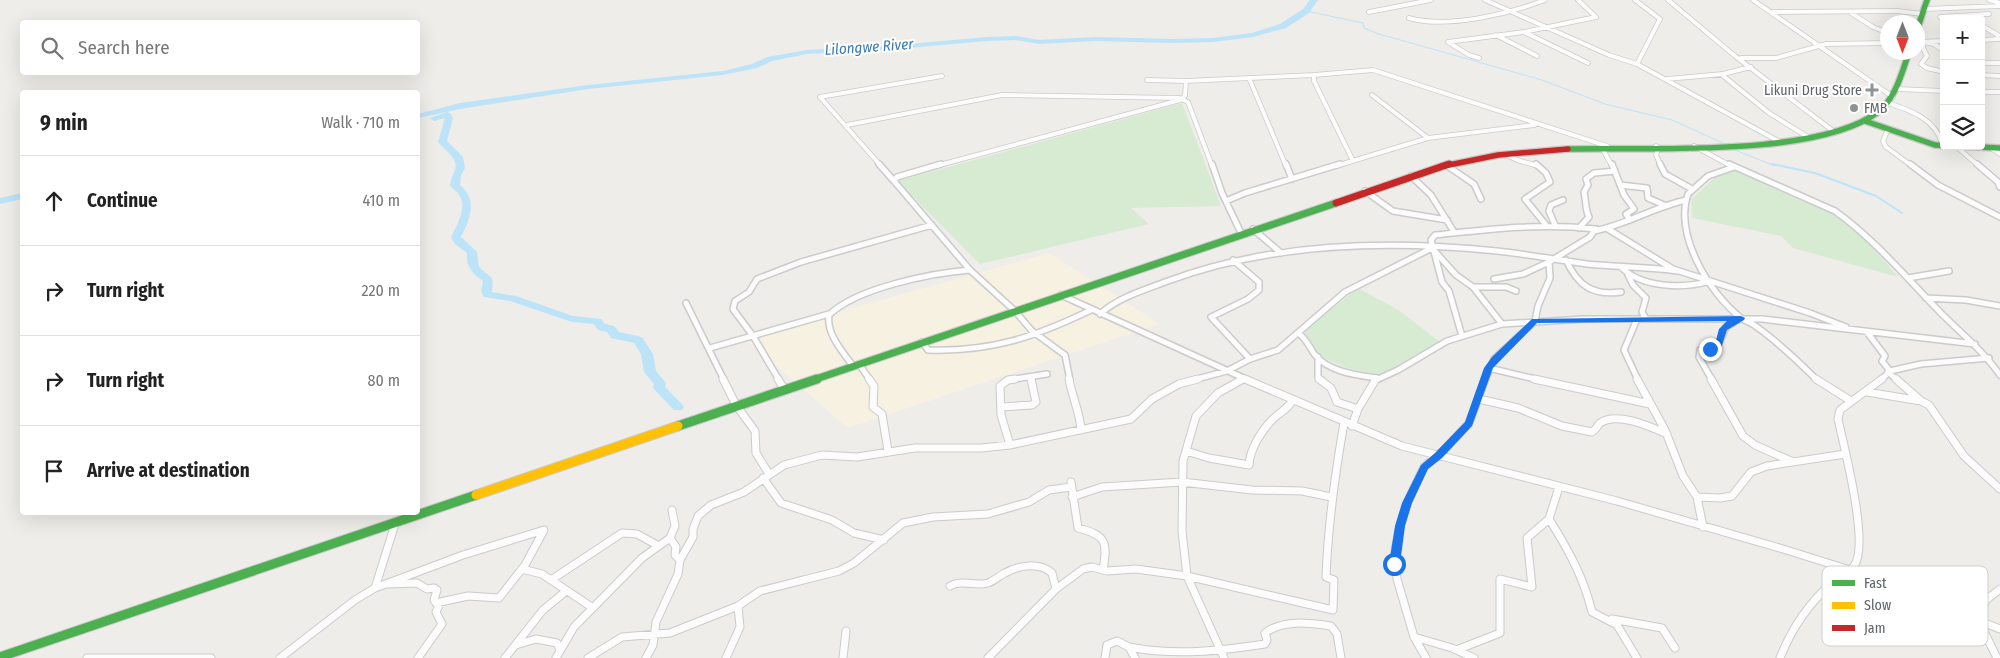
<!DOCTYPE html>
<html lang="en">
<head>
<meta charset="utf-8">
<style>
  body { margin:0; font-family:"Fira Sans Condensed",sans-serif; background:#f6f6f6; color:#222 }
  .controls { position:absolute; right:15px; top:15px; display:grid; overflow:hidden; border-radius:5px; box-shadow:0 5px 20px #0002 }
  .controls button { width:45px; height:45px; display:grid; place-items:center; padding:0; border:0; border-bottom:1px solid #e0e0e0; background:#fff; color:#222; font:25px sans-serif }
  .compass { position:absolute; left:1880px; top:15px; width:45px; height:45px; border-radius:50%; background:#fff; box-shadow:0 5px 20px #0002; rotate:180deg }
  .stop { position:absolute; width:15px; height:15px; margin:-11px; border:4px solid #1a73e8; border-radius:50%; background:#fff }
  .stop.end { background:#1a73e8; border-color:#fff; box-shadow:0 1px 5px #0008 }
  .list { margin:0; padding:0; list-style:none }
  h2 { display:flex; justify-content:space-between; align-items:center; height:65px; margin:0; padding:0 20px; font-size:21px }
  h2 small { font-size:16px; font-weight:400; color:#767676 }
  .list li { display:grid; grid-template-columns:32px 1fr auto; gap:15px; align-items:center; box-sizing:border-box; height:90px; padding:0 20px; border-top:1px solid #e0e0e0 }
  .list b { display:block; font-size:19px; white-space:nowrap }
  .list em { font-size:16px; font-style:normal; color:#767676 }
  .icon { flex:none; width:28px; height:28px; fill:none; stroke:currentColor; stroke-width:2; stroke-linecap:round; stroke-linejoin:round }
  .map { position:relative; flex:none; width:2000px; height:658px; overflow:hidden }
  .search { position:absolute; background:#fff; box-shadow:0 5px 20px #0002; left:20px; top:20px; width:400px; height:55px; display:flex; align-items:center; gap:12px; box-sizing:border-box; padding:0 18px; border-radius:5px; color:#767676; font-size:19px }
  .panel { position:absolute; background:#fff; box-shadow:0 5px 20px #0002; left:20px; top:90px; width:400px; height:425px; border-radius:5px }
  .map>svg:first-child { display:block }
  .commercial { fill:#f7f1e2 }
  .green { fill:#d7ebd3 }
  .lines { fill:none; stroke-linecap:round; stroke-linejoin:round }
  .stream-far1 { stroke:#bde3f8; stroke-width:1 }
  .stream { stroke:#bde3f8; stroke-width:2 }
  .river { fill:#bde3f8; fill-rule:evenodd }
  .street-far2-casing { stroke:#cbcbcb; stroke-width:5.5 }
  .street-far1-casing { stroke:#cbcbcb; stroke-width:8 }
  .street-casing { stroke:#cbcbcb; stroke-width:9 }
  .fast-far2-casing { stroke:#c9cac9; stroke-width:8 }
  .fast-far1-casing { stroke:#c9cac9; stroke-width:9 }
  .fast-casing { stroke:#c9cac9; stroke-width:11 }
  .slow-casing { stroke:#c9cac9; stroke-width:11 }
  .jam-far1-casing { stroke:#c9cac9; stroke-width:8 }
  .jam-casing { stroke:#c9cac9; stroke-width:9 }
  .street-far2 { stroke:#fcfcfc; stroke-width:4 }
  .street-far1 { stroke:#fcfcfc; stroke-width:5 }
  .street { stroke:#fcfcfc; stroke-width:7 }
  .fast-far2 { stroke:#4caf50; stroke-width:5.5 }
  .fast-far1 { stroke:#4caf50; stroke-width:7 }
  .fast { stroke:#4caf50; stroke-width:9 }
  .slow { stroke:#ffc107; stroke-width:9 }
  .jam-far1 { stroke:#c62828; stroke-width:5.5 }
  .jam { stroke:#c62828; stroke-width:7 }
  .route { fill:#1a73e8 }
  .poi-dot { fill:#909394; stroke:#fff; stroke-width:2 }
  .labels { text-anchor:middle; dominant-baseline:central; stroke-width:4; stroke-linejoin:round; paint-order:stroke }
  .far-poi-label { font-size:14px; fill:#5d6367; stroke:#fff; text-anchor:end }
  .far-water-label { font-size:15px; font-style:italic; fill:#3a7baf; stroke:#fff }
  .key { fill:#fff; stroke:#ced0d1; stroke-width:1 }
  .key-label { font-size:14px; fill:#5d6367 }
</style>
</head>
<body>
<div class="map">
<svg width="2000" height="658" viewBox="0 0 2000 658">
  <rect width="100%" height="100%" fill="#eeede9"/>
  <path class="commercial" d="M1049,253L1160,324L848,428L748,342L735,341Z"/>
  <path class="green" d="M1182,103L1221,206L1131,208L1149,224L980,264L897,181Z
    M1737,170L1846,220L1868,241L1898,277L1793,248L1781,236L1692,218L1691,200L1715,177Z
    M1358,288L1400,311L1440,342L1380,375L1347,368L1320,356L1304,331Z"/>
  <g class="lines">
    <path class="stream-far1" d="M1306,11L1363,23L1364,28L1379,34L1542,80L1605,104L1672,120L1723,143
      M1730,148L1775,166"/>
    <path class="stream" d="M1772,164L1815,173L1876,196L1902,213"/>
    <path class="river" d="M1310,0H1318L1309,13L1286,28L1253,37L1213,42L1173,43L1095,41L1039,44L1016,40L987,41L886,50L807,54L772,61L757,68L723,75L588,89L460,109L418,118V114L460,103L588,85L723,71L752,64L767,57L807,50L886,46L987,37L1016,36L1039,40L1095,37L1173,39L1213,38L1252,33L1280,24L1303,9Z
      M447,112L450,113L453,118L447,141L463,157L465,168L461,175L460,185C478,200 470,219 461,237L477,252L479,267C492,280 494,273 492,292L516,296L573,316L601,319L605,324L614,326L619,332L642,337L653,354L656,371L666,383L665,387L682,404L684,407L682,410H674L653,388L654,384L644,372L641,354L634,343L611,338L607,332L598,330L594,324L572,322L510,301L484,297L481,291L483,281C472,273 466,267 467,253L455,244L451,237C457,225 468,207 459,195C457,191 453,189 450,186C451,179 453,176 455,170C459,158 444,150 438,142L445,118L434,121L430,118Z
      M22,193V199L0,204V198Z"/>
    <g class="street-far2-casing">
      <path id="street-far2" d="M1485,0L1609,55L1637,64L1780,142
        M1635,0L1660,19L1637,64
        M1668,0L1735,56L1833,131
        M1753,0L1893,97
        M1989,0L2000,3
        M1924,9L2000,6
        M1369,12L1431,0
        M1773,12L1897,11L1923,14
        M1851,13L1873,27L1888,33
        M1940,17L1989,14
        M1409,18C1447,29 1508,14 1545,0
        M1981,25L1998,35L1997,39
        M1524,32L1588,63
        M1496,35L1537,56
        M1981,40L1999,39
        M1918,42L1944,41
        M1944,51L1934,44L1924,42L1923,48L1927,56L1921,64L1927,68L1944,72
        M1479,58L1469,55L1448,42L1524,32L1596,17L1578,0
        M1741,58H1776L1826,44L1888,43
        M1981,63H2000
        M1721,74L1769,113L1808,137
        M1981,75L2000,76
        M1249,78L1286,166
        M1667,79L1723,74L1751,67
        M1147,80L1186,81L1314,75
        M1897,89L1944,91
        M1981,92H2000
        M1888,103C1910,110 1935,119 1942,143L1938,146
        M847,125L1002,95L1179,98L1188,102L1212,166
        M1888,129L1883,141L1886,147L1912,166
        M1428,138L1535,125
        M1656,146L1658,150L1656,155L1661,166
        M1694,146L1731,166
        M1602,148L1612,166
        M1958,148L1979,166
        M1991,148L2000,154
        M1504,154L1517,160L1538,166
        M1353,161L1314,81V75L1373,70L1607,146
        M881,166L820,97L942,76
        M936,166L1180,100L1185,96L1186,81
        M1336,166L1428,138L1372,95"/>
    </g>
    <g class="street-far1-casing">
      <path id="street-far1" d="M879,164L894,181
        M941,164L897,177L894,181L970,270L1015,311L1032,331L1065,355L1070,380
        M1212,164L1222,193L1241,233
        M1286,164L1292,179
        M1536,164L1546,173L1550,182L1525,199L1546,225
        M1612,164L1624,195L1634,209L1626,214L1630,220
        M1660,164L1665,174L1692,189
        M1729,164L1835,211C1874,239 1904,275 1937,309C1958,331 1982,349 2000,375
        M1910,164L1938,185L2000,217
        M1977,164L1998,182L2000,187
        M1446,165L1474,184L1481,199
        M1734,167L1708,176L1688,194C1674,235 1709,293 1741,318C1745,321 1750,322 1754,325C1777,341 1797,360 1817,380
        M1411,176L1431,195L1454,232
        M1620,185L1647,188L1648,198L1664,205
        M1365,191L1393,211L1447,220
        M1226,201L1245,193L1340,164
        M1555,225L1549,211L1551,205L1563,200
        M1579,228L1589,217C1585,210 1586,200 1584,192L1588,185L1586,179L1594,173L1615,171
        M1253,229L1281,253
        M1608,229L1673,269L1810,313L1846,327
        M1233,260L1259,282V290L1248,299L1211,317L1250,359
        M1566,260C1578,286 1593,296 1621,292
        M1621,267C1642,288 1683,289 1710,281
        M1628,275L1633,285L1646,298L1642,312L1646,319
        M1908,278L1949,271
        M1494,279L1523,274L1549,262
        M1473,287H1506L1516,291
        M1061,295L1248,380
        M1926,298L1966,300L2000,306
        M686,303L724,380
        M1100,314C1119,297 1144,290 1168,281C1272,242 1388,240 1497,251C1527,254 1557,260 1587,264C1617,267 1648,267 1678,271
        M1637,319L1624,350L1638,380
        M1867,332L1885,356L1882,361L1890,371
        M1298,333C1307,339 1309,347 1315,355C1329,372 1357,375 1377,378
        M1462,336L1449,291L1442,282L1431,240L1435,235C1491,229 1539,223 1596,229
        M922,342L928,350C991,352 1035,337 1091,310
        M710,348L829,314
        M1318,357V378L1322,380
        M859,364L870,380
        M853,366C843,352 826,334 829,315C856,288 932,273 970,270
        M1489,368L1539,380
        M1888,372L1897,380
        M1031,377L1032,380
        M779,380L753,336L733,309L735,301L749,292L757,279L801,262L932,225
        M1008,380L1047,374
        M1193,380L1227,371L1250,359L1278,350L1345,292L1432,248L1456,275L1473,287L1502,324
        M1241,380L1243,379
        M1376,380L1398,370L1447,341L1502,324L1583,319H1762L1975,344
        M1485,380L1494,359L1535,321L1538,306L1550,278L1549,262L1590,237L1594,231C1626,225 1654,207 1686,200
        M1712,380L1699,357L1700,350L1718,346L1726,327L1739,319
        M1881,380L1890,371L1921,364L1989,358"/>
    </g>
    <g class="street-casing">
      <path id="street" d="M723,379L736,405L755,431L756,453L769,474
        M778,379L784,389
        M869,379L874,386L873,407L882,414L888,451
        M1069,379C1072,397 1080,412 1081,430
        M1245,379L1402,446L1617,501L1783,549L1850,570L2000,629
        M1319,379L1331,388L1337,402L1358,409
        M1534,379L1650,404
        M1637,379L1665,430L1683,476L1697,497L1703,527
        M1711,379L1743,436L1755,445L1791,461
        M1816,379L1851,401
        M1896,379L1921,401
        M1867,392L1921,401L1929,405L1964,456L2000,489
        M1479,399L1518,408L1562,426L1592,432C1596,430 1597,426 1600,423C1617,411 1651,427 1667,434
        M1001,407L1032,405L1036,402L1031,379
        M1352,426L1358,409L1376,379
        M1010,445L1001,415L1000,386L1008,380L1015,379
        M1186,451L1209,458L1249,465C1250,449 1261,431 1273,419C1281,411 1286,411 1293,400
        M763,478L781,503L832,520L854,533L884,540
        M1071,482L1078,528C1106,535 1108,542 1103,570
        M1559,487L1549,519C1568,549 1584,578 1592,612L1617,625L1637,658
        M1072,497L1102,487L1182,482L1252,490L1302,491L1331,497
        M1697,497L1720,498L1732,496L1751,472L1767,466L1845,454
        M672,510L675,526L670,538L676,547L675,555L680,560
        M522,569L542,574L593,608
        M551,580L622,533L637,534L657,545
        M950,586C963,579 975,587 988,583C994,581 999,576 1005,573C1019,565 1039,562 1052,573L1056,589L988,658
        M375,588L396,521
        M1056,589L1083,569L1092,567L1107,571L1136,569L1187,576L1333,610L1334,580L1326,577C1328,525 1335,474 1344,423
        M1612,619L1662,628L1675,648
        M1414,637L1452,648L1474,658
        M516,645L536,639L557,643L560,650
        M1129,647C1175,656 1219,651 1265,644L1267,640L1265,633C1283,619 1310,623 1331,626L1337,634L1341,658
        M1459,649L1500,633V579L1532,587L1527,538L1549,519
        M87,658H211
        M280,658L355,600L375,588L463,555L544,530L525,565L499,598L468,596L436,603L434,600L437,590L434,588L427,589L417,583L387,584
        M418,658L442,624L436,612L440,603
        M505,658L543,610L565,592
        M556,658L574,627L642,558L670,538
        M588,658L622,637L670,633L738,606L760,591L839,571L854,563L903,523L933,517L988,514L1029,502L1049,490L1071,487
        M646,658L653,645L656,622L678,574L680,560L693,537V529L698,516L711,505L744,492L784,465L822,455L857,457L915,448H981L1010,445L1131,419L1152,399L1179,384L1198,379
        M726,658L740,627L738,606
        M843,658L846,631
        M1105,658L1107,645L1117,641L1129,647L1135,658
        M1224,658L1187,576L1182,531L1183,461L1196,416L1218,393L1243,379
        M1426,658L1414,637L1397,579L1395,550L1400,526L1407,503L1424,467L1444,450L1469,423L1485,379
        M1780,658C1791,630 1809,603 1832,583C1839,577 1848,574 1854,566C1870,545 1844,447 1838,419L1840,410L1882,379
        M1997,658L1979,621L1986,600L2000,589"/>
    </g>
    <g class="fast-far2-casing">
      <path id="fast-far2" d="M1918,27L1927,0
        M1865,121L1935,145L2000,148
        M1568,149C1646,147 1817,158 1878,112C1896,98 1902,72 1909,52"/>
    </g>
    <g class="fast-far1-casing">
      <path id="fast-far1" d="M813,380L1336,203"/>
    </g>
    <g class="fast-casing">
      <path id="fast" d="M678,426L817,379
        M0,657L476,495"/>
    </g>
    <g class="slow-casing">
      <path id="slow" d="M476,495L678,426"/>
    </g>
    <g class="jam-far1-casing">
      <path id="jam-far1" d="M1444,166L1498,155L1568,149"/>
    </g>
    <g class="jam-casing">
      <path id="jam" d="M1336,203L1449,164"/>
    </g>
    <use href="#street-far2" class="street-far2"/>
    <use href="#street-far1" class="street-far1"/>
    <use href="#street" class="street"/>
    <use href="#fast-far2" class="fast-far2"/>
    <use href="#fast-far1" class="fast-far1"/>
    <use href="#fast" class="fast"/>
    <use href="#slow" class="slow"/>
    <use href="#jam-far1" class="jam-far1"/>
    <use href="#jam" class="jam"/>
  </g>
  <path class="route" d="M1741,316L1745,318L1744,320L1727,330L1721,348L1710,352L1705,349L1715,344L1719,329L1727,321L1537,323L1493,368L1472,426L1442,458L1428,469L1412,503L1405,526L1400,564L1394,568L1391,567L1389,564L1395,526L1402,503L1421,465L1435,453L1465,422L1484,368L1492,357L1532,319Z"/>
  <g class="poi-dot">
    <path d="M1869.5 82.5h5v5h5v5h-5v5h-5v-5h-5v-5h5z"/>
    <circle cx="1854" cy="108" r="5"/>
  </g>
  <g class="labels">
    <g class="far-poi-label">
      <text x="1862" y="90">Likuni Drug Store</text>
      <text x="1864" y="108" text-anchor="start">FMB</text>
    </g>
    <g class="far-water-label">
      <text transform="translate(869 47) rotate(-4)">Lilongwe River</text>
    </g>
  </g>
  <rect x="1822" y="566" width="166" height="80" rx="8" class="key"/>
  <rect x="1832" y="580" width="23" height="6" fill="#4caf50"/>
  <rect x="1832" y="602" width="23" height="7" fill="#ffc107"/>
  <rect x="1832" y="625" width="23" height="6" fill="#c62828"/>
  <g class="key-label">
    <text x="1864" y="588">Fast</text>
    <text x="1864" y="610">Slow</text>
    <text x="1864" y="633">Jam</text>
  </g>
</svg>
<div class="controls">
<button>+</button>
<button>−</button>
<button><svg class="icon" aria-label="layers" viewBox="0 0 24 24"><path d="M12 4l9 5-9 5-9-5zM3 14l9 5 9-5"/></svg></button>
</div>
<svg class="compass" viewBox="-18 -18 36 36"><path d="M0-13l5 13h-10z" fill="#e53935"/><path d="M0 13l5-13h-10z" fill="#767676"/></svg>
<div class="stop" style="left:1394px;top:564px"></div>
<div class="stop end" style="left:1710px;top:349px"></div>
<div class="search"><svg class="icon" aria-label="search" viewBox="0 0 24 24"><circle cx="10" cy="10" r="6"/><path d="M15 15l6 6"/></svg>Search here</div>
<section class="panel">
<h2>9 min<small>Walk · 710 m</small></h2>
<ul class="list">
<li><svg class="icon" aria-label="ahead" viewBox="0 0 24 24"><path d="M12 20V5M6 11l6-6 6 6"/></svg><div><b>Continue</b></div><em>410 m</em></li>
<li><svg class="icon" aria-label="right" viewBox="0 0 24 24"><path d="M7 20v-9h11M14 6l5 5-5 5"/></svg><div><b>Turn right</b></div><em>220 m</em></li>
<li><svg class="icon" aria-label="right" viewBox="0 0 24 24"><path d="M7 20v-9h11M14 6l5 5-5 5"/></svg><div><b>Turn right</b></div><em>80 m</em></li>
<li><svg class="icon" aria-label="arrive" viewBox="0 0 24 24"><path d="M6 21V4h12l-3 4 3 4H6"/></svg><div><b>Arrive at destination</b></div></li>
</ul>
</section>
</div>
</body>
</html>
